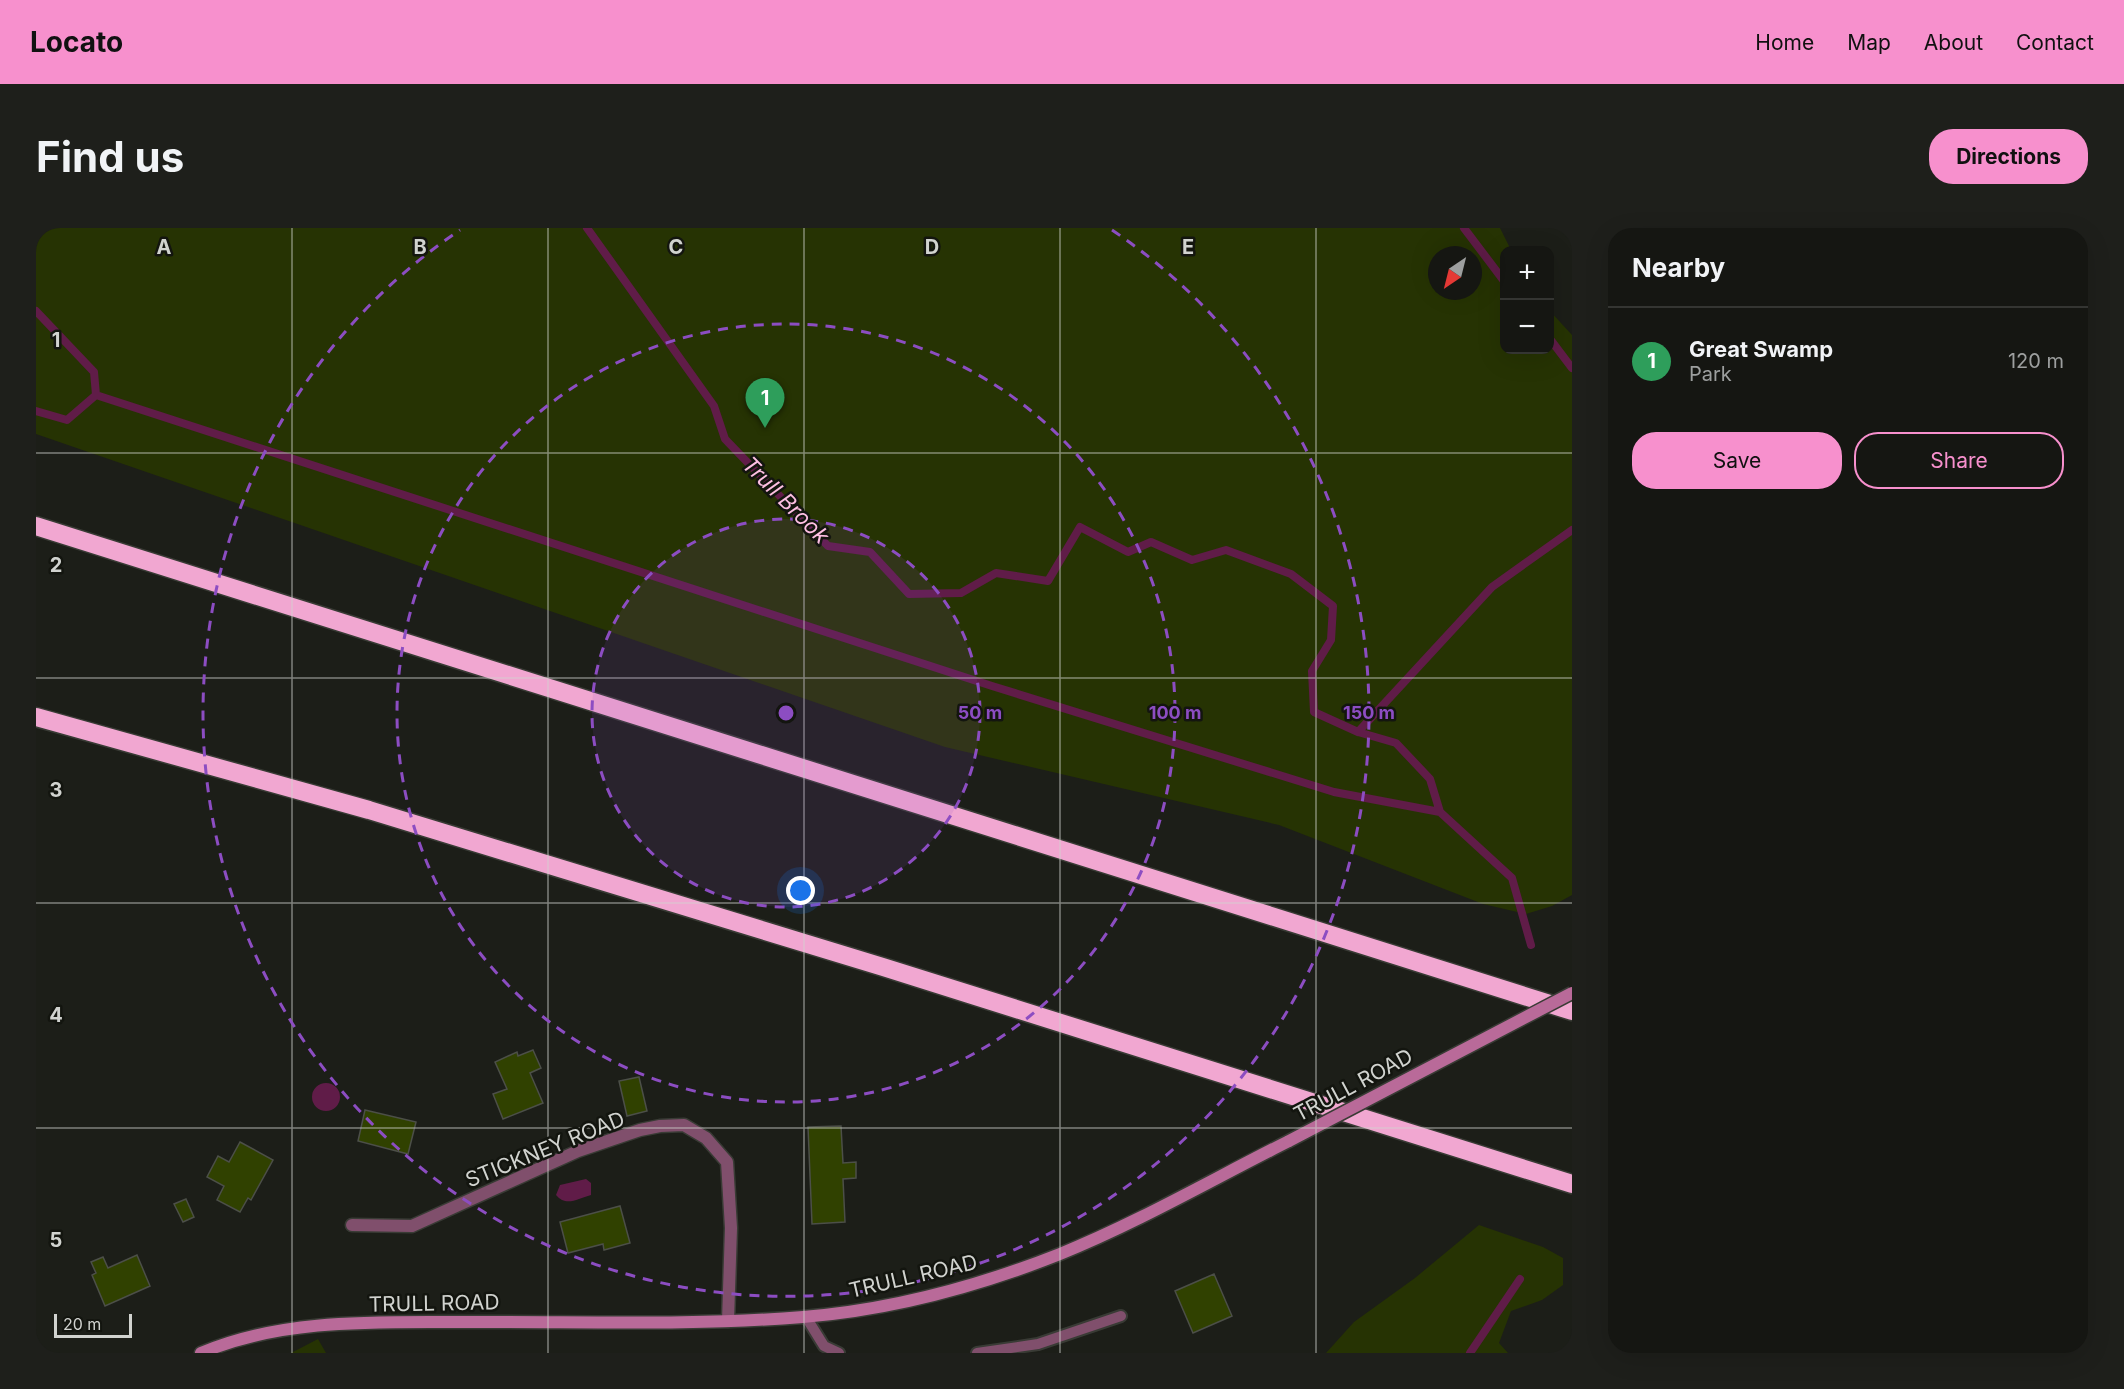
<!DOCTYPE html>
<html lang="en">
<head>
<meta charset="utf-8">
<style>
  body { margin:0; font-family:Inter,sans-serif; background:#1e1f1b; color:#f1f3f6 }
  .controls { position:absolute; right:18px; top:18px; display:grid; overflow:hidden; border-radius:12px; box-shadow:0 6px 24px #0002 }
  .controls button { width:54px; height:54px; display:grid; place-items:center; padding:0; border:0; border-bottom:2px solid #343532; background:#151612; color:#f1f3f6; font:30px sans-serif }
  .compass { position:absolute; left:1392px; top:18px; width:54px; height:54px; border-radius:50%; background:#151612; box-shadow:0 6px 24px #0002; rotate:215deg }
  .scale { position:absolute; left:18px; bottom:15px; width:78px; box-sizing:border-box; padding-left:6px; border:3px solid #d1d3cf; border-top:0; font-size:16px; line-height:21px; white-space:nowrap; color:#d1d3cf; -webkit-text-stroke:4px #13150f; paint-order:stroke }
  .you { position:absolute; left:765px; top:663px; width:21px; height:21px; margin:-15px; border:4px solid #fff; border-radius:50%; background:#1a73e8; box-shadow:0 0 0 9px #1a73e833 }
  .badge { display:grid; place-items:center; width:39px; height:39px; border-radius:50%; background:#f790cd; color:#fff; font-size:20px; font-weight:700 }
  .pin { position:absolute; translate:-50% -50px; filter:drop-shadow(0 2px 3px #0008) }
  .pin::after { content:''; position:absolute; top:32px; width:21px; height:18px; background:inherit; clip-path:polygon(0 0,100% 0,50% 100%) }
  .list { margin:0; padding:0; list-style:none }
  h2 { display:flex; justify-content:space-between; align-items:center; height:78px; margin:0; padding:0 24px; font-size:26px }
  h2 small { font-size:20px; font-weight:400; color:#9d9f9f }
  .list li { display:grid; grid-template-columns:39px 1fr auto; gap:18px; align-items:center; box-sizing:border-box; height:108px; padding:0 24px; border-top:2px solid #343532 }
  .list b { display:block; font-size:22px; white-space:nowrap }
  .list p { margin:0; font-size:20px; white-space:nowrap; color:#9d9f9f }
  .list em { font-size:20px; font-style:normal; color:#9d9f9f }
  .actions { display:flex; gap:12px; padding:18px 24px }
  .actions a { flex:1; padding:14px 0; border:2px solid #f790cd; border-radius:24px; text-align:center; font-size:21px; color:#f790cd }
  .actions .main { background:#f790cd; color:#111 }
  .map { position:relative; flex:none; width:1536px; height:1125px; overflow:hidden; border-radius:24px }
  header { display:flex; align-items:center; gap:36px; box-sizing:border-box; height:84px; padding:0 30px; background:#f790cd; color:#111 }
  header strong { font-size:28px }
  nav { display:flex; gap:33px; margin-inline-start:auto; font-size:21px }
  .intro { display:flex; align-items:center; justify-content:space-between; box-sizing:border-box; height:144px; padding:0 36px }
  h1 { margin:0; font-size:42px }
  .button { padding:15px 27px; border-radius:24px; background:#f790cd; color:#111; font-size:21px; font-weight:700 }
  main { display:flex; gap:36px; padding:0 36px }
  aside { flex:1; background:#151612; border-radius:24px; box-shadow:0 6px 24px #0002 }
  .map>svg:first-child { display:block }
  .green { fill:#263303; fill-rule:evenodd }
  .water { fill:#601c48 }
  .lines { fill:none; stroke-linecap:round; stroke-linejoin:round }
  .stream { stroke:#601c48; stroke-width:8 }
  .building { fill:#304100; stroke:#4c4f48; stroke-width:1.5 }
  .lane-casing { stroke:#393b35; stroke-width:14 }
  .street-casing { stroke:#393b35; stroke-width:15 }
  .secondary-casing { stroke:#393b35; stroke-width:15 }
  .highway-casing { stroke:#393b35; stroke-width:21 }
  .lane { stroke:#804f6c; stroke-width:10 }
  .street { stroke:#804f6c; stroke-width:12 }
  .secondary { stroke:#b96a99; stroke-width:12 }
  .highway { stroke:#f1a7d1; stroke-width:18 }
  .secondary-bridge-casing { stroke:#393b35; stroke-width:15; stroke-linecap:butt }
  .secondary-bridge { stroke:#b96a99; stroke-width:12 }
  .grid { fill:none; stroke:#d1d3cf; stroke-width:1.5; stroke-opacity:0.55 }
  .ring { fill:none; stroke:#8c4dc2; stroke-width:3; stroke-dasharray:10 8 }
  .labels { text-anchor:middle; dominant-baseline:central; stroke-width:5; stroke-linejoin:round; paint-order:stroke }
  .street-label { font-size:21px; fill:#d1d3cf; stroke:#13150f }
  .water-label { font-size:22px; font-style:italic; fill:#fdbfe2; stroke:#13150f }
  .grid-label { font-size:20px; text-anchor:middle; font-weight:bold; fill:#d1d3cf; stroke:#13150f; stroke-width:5; stroke-linejoin:round; paint-order:stroke }
  .centre { fill:#8c4dc2; stroke:#13150f; stroke-width:3 }
  .ring-label { font-size:18px; text-anchor:middle; font-weight:bold; fill:#8c4dc2; stroke:#13150f; stroke-width:5; stroke-linejoin:round; paint-order:stroke }
</style>
</head>
<body>
<header>
<strong>Locato</strong>
<nav><a>Home</a><a>Map</a><a>About</a><a>Contact</a></nav>
</header>
<div class="intro"><h1>Find us</h1><a class="button">Directions</a></div>
<main>
<div class="map">
<svg width="1536" height="1125" viewBox="0 0 1536 1125">
  <rect width="100%" height="100%" fill="#1c1e18"/>
  <path class="green" d="M0,0H1464L1475,22H1468V122H1514V83L1536,107V667L1516,678L1490,686L1447,676L1243,597L909,519L0,206ZM1401,27H1437V63H1401Z
    M1443,997L1507,1019L1527,1030V1057L1506,1072L1475,1083L1463,1115L1472,1125H1290L1318,1094L1379,1050Z
    M282,1111L290,1125H255Z"/>
  <path class="water" d="M276 869a14 14 0 1 1 28 0a14 14 0 1 1-28 0Z
    M550,951L555,955V967C541,971 530,979 520,967L524,957Z"/>
  <g class="lines">
    <path class="stream" d="M551,0L678,178L689,211L792,318L834,324L873,366L925,365L960,345L1012,353L1044,299L1092,324L1115,314L1156,332L1190,322L1255,346L1297,378L1295,412L1276,443L1278,484L1322,504L1360,515L1394,551L1404,584L1476,650L1495,717
      M1428,0L1468,53
      M0,83L58,144L60,167L956,458L1298,564L1404,584
      M1514,111L1536,140
      M0,183L31,192L60,167
      M1322,504L1456,359L1536,302
      M1434,1125L1484,1051"/>
  </g>
  <path class="building" d="M497,822L505,840L494,845L507,875L467,891L457,866L471,861L459,834L481,824L482,828Z
    M603,849L611,883L591,888L583,853Z
    M329,882L380,894L372,926L322,913Z
    M805,898L807,935L820,934V950L807,951L809,994L776,996L772,899Z
    M204,914L237,932L215,972L212,970L204,984L181,972L188,958L171,949L182,928L193,934Z
    M150,971L158,989L147,994L138,976Z
    M584,978L594,1015L568,1022L567,1016L532,1025L524,994Z
    M101,1027L114,1058L69,1078L56,1047L60,1045L55,1034L67,1029L72,1040Z
    M1178,1046L1196,1088L1157,1105L1139,1063Z"/>
  <g class="lines">
    <g class="lane-casing">
      <path id="lane" d="M770,1089L788,1118L803,1125
        M941,1125L1002,1116L1085,1088"/>
    </g>
    <g class="street-casing">
      <path id="street" d="M316,997L376,998L542,923L604,902L624,898L648,897L670,910L691,934L695,1000L692,1093"/>
    </g>
    <g class="secondary-casing">
      <path id="secondary" d="M165,1125C244,1091 337,1094 421,1094C536,1093 652,1098 767,1089C854,1082 943,1058 1024,1026C1103,994 1177,951 1253,913"/>
    </g>
    <g class="highway-casing">
      <path id="highway" d="M0,298L1536,783
        M0,489L333,582L847,739L1536,956"/>
    </g>
    <use href="#lane" class="lane"/>
    <use href="#street" class="street"/>
    <use href="#secondary" class="secondary"/>
    <use href="#highway" class="highway"/>
    <g class="secondary-bridge-casing">
      <path id="secondary-bridge" d="M1253,913L1536,765"/>
    </g>
    <use href="#secondary-bridge" class="secondary-bridge"/>
  </g>
  <path class="grid" d="M256,0V1125M512,0V1125M768,0V1125M1024,0V1125M1280,0V1125M0,225H1536M0,450H1536M0,675H1536M0,900H1536"/>
  <circle cx="750" cy="485" r="194" fill="#8c4dc2" fill-opacity=".12"/>
  <g class="ring">
    <circle cx="750" cy="485" r="194"/>
    <circle cx="750" cy="485" r="389"/>
    <path d="M1076 2A583 583 0 1 1 424 2"/>
  </g>
  <g class="labels">
    <g class="street-label">
      <text transform="translate(1317 857) rotate(-28)">TRULL ROAD</text>
      <text transform="translate(509 921) rotate(-22)">STICKNEY ROAD</text>
      <text transform="translate(877 1048) rotate(-13)">TRULL ROAD</text>
      <text transform="translate(398 1075) rotate(-1)">TRULL ROAD</text>
    </g>
    <g class="water-label">
      <text transform="translate(750 272) rotate(45)">Trull Brook</text>
    </g>
  </g>
  <g class="grid-label">
    <text x="128" y="26">A</text>
    <text x="384" y="26">B</text>
    <text x="640" y="26">C</text>
    <text x="896" y="26">D</text>
    <text x="1152" y="26">E</text>
    <text x="20" y="119">1</text>
    <text x="20" y="344">2</text>
    <text x="20" y="569">3</text>
    <text x="20" y="794">4</text>
    <text x="20" y="1019">5</text>
  </g>
  <circle cx="750" cy="485" r="9" class="centre"/>
  <g class="ring-label">
    <text x="944" y="491">50 m</text>
    <text x="1139" y="491">100 m</text>
    <text x="1333" y="491">150 m</text>
  </g>
</svg>
<div class="controls">
<button>+</button>
<button>−</button>
</div>
<svg class="compass" viewBox="-18 -18 36 36"><path d="M0-13l5 13h-10z" fill="#e53935"/><path d="M0 13l5-13h-10z" fill="#9d9f9f"/></svg>
<div class="scale">20 m</div>
<div class="you"></div>
<div class="pin badge" style="left:729px;top:200px;background:#2e9e5b">1</div>
</div>
<aside>
<h2>Nearby<small></small></h2>
<ul class="list">
<li><span class="badge" style="background:#2e9e5b">1</span><div><b>Great Swamp</b><p>Park</p></div><em>120 m</em></li>
</ul>
<div class="actions"><a class="main">Save</a><a>Share</a></div>
</aside>
</main>
</body>
</html>
